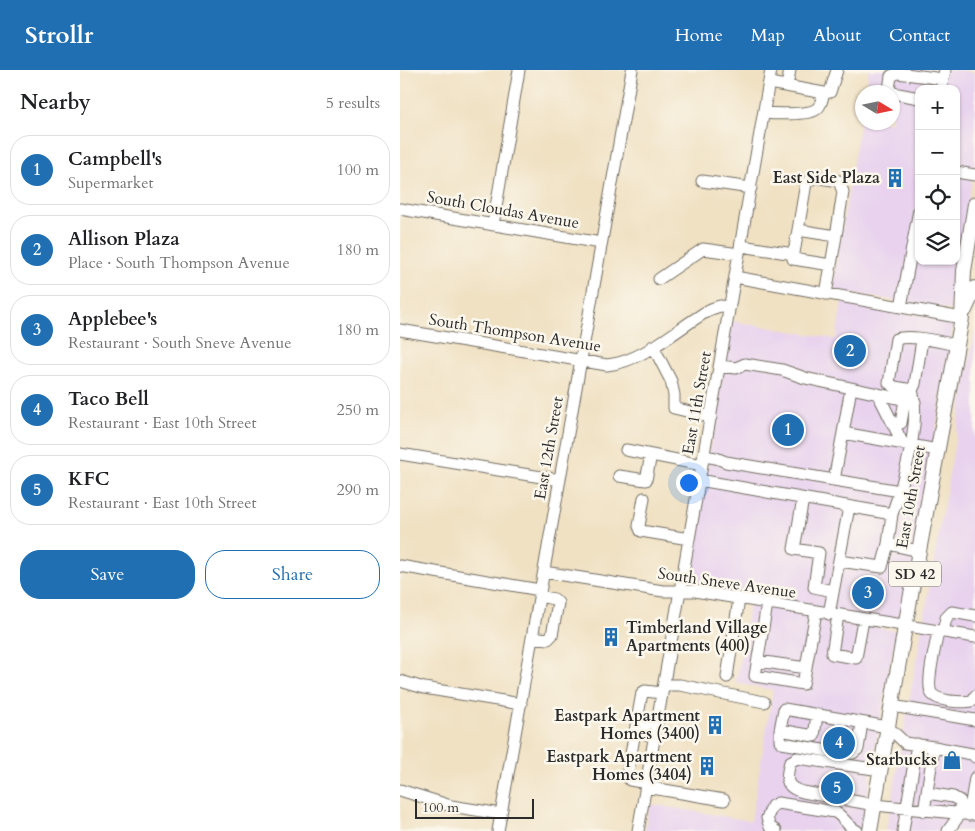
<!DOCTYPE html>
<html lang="en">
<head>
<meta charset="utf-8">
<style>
  body { margin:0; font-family:Cardo,serif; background:#f6f6f6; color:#202124 }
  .controls { position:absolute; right:15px; top:15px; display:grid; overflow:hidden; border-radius:10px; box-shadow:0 1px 4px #0004 }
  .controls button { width:45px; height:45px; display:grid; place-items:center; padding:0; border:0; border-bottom:1px solid #e0e0e0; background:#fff; color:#202124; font:25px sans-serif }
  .compass { position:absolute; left:455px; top:15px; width:45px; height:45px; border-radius:50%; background:#fff; box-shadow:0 1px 4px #0004; rotate:100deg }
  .scale { position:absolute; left:15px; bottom:12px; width:119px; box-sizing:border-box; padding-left:5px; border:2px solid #2b2b2b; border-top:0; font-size:14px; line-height:18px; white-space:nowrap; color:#2b2b2b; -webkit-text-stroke:4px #fbf7ec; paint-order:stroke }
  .you { position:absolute; left:288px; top:412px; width:18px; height:18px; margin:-12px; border:4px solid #fff; border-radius:50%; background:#1a73e8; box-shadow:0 0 0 8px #1a73e833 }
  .badge { display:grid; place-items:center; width:32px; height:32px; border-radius:50%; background:#1f6fb2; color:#fff; font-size:16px; font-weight:700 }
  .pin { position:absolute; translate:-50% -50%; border:2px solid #fff; box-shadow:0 1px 5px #0006 }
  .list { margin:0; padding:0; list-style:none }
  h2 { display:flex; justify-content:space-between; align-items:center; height:65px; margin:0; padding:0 20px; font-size:21px }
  h2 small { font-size:16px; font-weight:400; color:#757577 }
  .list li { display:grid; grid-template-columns:32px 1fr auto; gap:15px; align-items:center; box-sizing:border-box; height:70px; margin:0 10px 10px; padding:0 10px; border:1px solid #e0e0e0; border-radius:20px }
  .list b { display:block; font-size:19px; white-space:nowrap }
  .list p { margin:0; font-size:16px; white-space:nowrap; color:#757577 }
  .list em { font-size:16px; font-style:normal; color:#757577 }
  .actions { display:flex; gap:10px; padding:15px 20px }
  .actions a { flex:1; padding:11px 0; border:1px solid #1f6fb2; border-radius:20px; text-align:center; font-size:18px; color:#1f6fb2 }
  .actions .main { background:#1f6fb2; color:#fff }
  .icon { flex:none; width:28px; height:28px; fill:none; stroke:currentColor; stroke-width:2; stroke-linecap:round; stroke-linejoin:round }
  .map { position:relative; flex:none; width:575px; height:761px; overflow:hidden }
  header { display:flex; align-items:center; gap:30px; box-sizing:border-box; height:70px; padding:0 25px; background:#1f6fb2; color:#fff }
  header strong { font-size:24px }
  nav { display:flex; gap:28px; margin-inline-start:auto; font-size:18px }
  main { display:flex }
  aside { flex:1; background:#fff }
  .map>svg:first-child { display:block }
  .built { fill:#e8d2ee; fill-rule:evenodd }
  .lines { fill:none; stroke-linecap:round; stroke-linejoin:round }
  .minor-casing { stroke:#706b60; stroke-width:13 }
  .major-casing { stroke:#706b60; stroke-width:16 }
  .minor { stroke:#fff; stroke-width:11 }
  .major { stroke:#fff; stroke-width:14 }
  .labels { text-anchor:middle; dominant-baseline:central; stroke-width:5; stroke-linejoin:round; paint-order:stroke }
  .shield { fill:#fbf7ec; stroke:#696865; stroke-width:1 }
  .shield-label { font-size:15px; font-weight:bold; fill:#2b2b2b }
  .poi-label { font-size:16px; font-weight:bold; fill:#2b2b2b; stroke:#fbf7ec; text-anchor:end }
  .street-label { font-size:16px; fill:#2b2b2b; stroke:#fbf7ec }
</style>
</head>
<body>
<header>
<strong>Strollr</strong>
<nav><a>Home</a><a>Map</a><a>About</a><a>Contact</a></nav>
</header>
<main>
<aside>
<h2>Nearby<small>5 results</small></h2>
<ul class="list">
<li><span class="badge">1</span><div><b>Campbell's</b><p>Supermarket</p></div><em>100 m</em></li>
<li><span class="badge">2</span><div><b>Allison Plaza</b><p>Place · South Thompson Avenue</p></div><em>180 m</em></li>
<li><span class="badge">3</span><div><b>Applebee's</b><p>Restaurant · South Sneve Avenue</p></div><em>180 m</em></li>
<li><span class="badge">4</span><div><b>Taco Bell</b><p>Restaurant · East 10th Street</p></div><em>250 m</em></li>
<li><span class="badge">5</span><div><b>KFC</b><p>Restaurant · East 10th Street</p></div><em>290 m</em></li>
</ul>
<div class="actions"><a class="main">Save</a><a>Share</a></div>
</aside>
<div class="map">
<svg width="575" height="761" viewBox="0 0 575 761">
  <rect width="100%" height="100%" fill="#fbf7ec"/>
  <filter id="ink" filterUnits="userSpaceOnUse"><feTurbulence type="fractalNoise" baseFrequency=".02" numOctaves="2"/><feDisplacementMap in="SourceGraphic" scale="10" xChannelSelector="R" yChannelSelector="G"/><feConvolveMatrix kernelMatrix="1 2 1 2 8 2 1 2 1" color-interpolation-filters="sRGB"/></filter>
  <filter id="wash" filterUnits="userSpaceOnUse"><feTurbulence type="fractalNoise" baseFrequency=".0096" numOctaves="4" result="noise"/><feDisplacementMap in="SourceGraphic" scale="20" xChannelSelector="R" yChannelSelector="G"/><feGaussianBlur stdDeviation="1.12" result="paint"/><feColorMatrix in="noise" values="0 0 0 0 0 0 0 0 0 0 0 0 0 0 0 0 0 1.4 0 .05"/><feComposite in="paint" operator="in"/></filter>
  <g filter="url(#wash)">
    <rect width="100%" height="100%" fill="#f0e1c3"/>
    <path class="built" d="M469,0H560L575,3V91L550,240L432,220L462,40V52H492V22H465ZM519,19H556V191H519Z
      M442,232L554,251L503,553L287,516L332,251L436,269Z
      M575,258V761H486L499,689Z
      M349,534L496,561L461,761H245L250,734L351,751L373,620L336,613Z"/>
  </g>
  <g filter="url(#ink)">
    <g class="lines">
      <g class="minor-casing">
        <path id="minor" d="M369,13L424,23L430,22L437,0
          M387,16L390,0
          M541,19L545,0
          M519,28L493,23L489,19L491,6L498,3L543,9
          M364,43C374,44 407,45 415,40C421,37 422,29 424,23
          M556,102L575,105
          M302,111L351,118
          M0,139L201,173
          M93,155L119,0
          M398,160L436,166L426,224
          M341,176L394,184
          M431,195L393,189L406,113L414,107L439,111L443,122L436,166
          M335,207L562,248
          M259,209L303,179L339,184
          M501,237L519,140
          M0,260L207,295C243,292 280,256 311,239L320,236L330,237
          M522,270L515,314L512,320L495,317L489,313L496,269C511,264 540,272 557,275
          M253,276L271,311L274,325V338L311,347
          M320,296L336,298L345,294L382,300L405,308L451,318L443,363
          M451,318L515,332
          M478,324L503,374
          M501,353L505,330
          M226,380L302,395
          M0,384L160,410
          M304,386L316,388L326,392L434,410L443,363L538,380
          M219,406L246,410L251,385
          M299,410L492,444L488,474L519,481
          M434,410L500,421C508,391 520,350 512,320
          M244,428L239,456L241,461L289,469
          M403,429L394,479L419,483L414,517L433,521
          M492,444L500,421
          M439,491L482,497L488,474
          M0,496L140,520
          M144,502L263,521H295L575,567
          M367,534L355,606L403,614L416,542
          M429,544L449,437
          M438,545L432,584L456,588L463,550
          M538,562C536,574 525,615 532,624C536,629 545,630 550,631C558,632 567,633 574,630L575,626
          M543,562L546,548L552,542L575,546
          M132,567L148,569L152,565L158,533L154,529L139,526
          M358,591L406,598
          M327,607L339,529
          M0,611L24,618L121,634
          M264,615H280L364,632
          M492,636L575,650
          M417,645L414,666L380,660L384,639L488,657L505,673L534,677L524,741
          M380,660V671L382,673L446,684L453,683L458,679L462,653
          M255,666L245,664L243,662L246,652L257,653
          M534,677L572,684L575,687
          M481,700L397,688L390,692C386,709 384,717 403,722L475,735L575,745
          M247,713L230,710L227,706L242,623L245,621L262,623
          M246,717L324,730
          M0,720L51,736L101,744
          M527,723L553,727L560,731V744L548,761
          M569,745L575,708
          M98,761L232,0
          M238,761L371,0
          M376,761L370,757L367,748L372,736L378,733L435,742C444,747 446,755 457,761
          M503,761L517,674"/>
      </g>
      <g class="major-casing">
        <path id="major" d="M565,240L575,218
          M470,761L505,557L562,248L564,201L575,134"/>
      </g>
      <use href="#minor" class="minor"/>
      <use href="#major" class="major"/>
    </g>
  </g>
  <defs>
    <g id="building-bare" transform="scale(1.5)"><path d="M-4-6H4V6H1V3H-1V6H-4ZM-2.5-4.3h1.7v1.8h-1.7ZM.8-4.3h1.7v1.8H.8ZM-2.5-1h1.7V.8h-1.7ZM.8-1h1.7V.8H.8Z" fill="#1f6fb2" stroke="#fbf7ec" stroke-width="2.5" paint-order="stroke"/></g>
    <g id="shop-bare" transform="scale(1.5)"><path d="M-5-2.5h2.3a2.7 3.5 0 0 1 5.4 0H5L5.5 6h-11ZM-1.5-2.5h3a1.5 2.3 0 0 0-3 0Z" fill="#1f6fb2" stroke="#fbf7ec" stroke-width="2.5" paint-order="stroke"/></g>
  </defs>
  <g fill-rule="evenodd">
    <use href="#building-bare" x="495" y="108"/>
    <use href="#building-bare" x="211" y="567"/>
    <use href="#building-bare" x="315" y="655"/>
    <use href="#shop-bare" x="552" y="690"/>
    <use href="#building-bare" x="307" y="696"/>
  </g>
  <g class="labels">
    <rect class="shield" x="489" y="491.5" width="52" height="25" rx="4"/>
    <g class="shield-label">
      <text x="515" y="504">SD 42</text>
    </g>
    <g class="poi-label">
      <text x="480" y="108">East Side Plaza</text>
      <text x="226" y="558" text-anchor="start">Timberland Village<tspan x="226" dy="18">Apartments (400)</tspan></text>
      <text x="300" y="646">Eastpark Apartment<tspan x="300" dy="18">Homes (3400)</tspan></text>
      <text x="292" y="687">Eastpark Apartment<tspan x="292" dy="18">Homes (3404)</tspan></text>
      <text x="537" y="690">Starbucks</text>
    </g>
    <g class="street-label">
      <text transform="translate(103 140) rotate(10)">South Cloudas Avenue</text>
      <text transform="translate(115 263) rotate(9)">South Thompson Avenue</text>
      <text transform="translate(297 333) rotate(-80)">East 11th Street</text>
      <text transform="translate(149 378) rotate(-80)">East 12th Street</text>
      <text transform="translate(511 427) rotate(-80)">East 10th Street</text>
      <text transform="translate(327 513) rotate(8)">South Sneve Avenue</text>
    </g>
  </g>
</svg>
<div class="controls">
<button>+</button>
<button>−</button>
<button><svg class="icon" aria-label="locate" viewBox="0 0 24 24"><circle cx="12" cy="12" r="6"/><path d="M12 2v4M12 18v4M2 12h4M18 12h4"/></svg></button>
<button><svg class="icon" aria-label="layers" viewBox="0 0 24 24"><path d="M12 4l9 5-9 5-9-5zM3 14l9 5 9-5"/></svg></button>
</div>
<svg class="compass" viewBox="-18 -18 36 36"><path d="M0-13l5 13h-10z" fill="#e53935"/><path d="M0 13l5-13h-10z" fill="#757577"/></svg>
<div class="scale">100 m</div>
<div class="you"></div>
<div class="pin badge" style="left:388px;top:360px">1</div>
<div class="pin badge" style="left:450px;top:281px">2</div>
<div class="pin badge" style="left:468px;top:523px">3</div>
<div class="pin badge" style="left:439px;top:673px">4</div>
<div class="pin badge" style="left:437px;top:718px">5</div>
</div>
</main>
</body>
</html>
